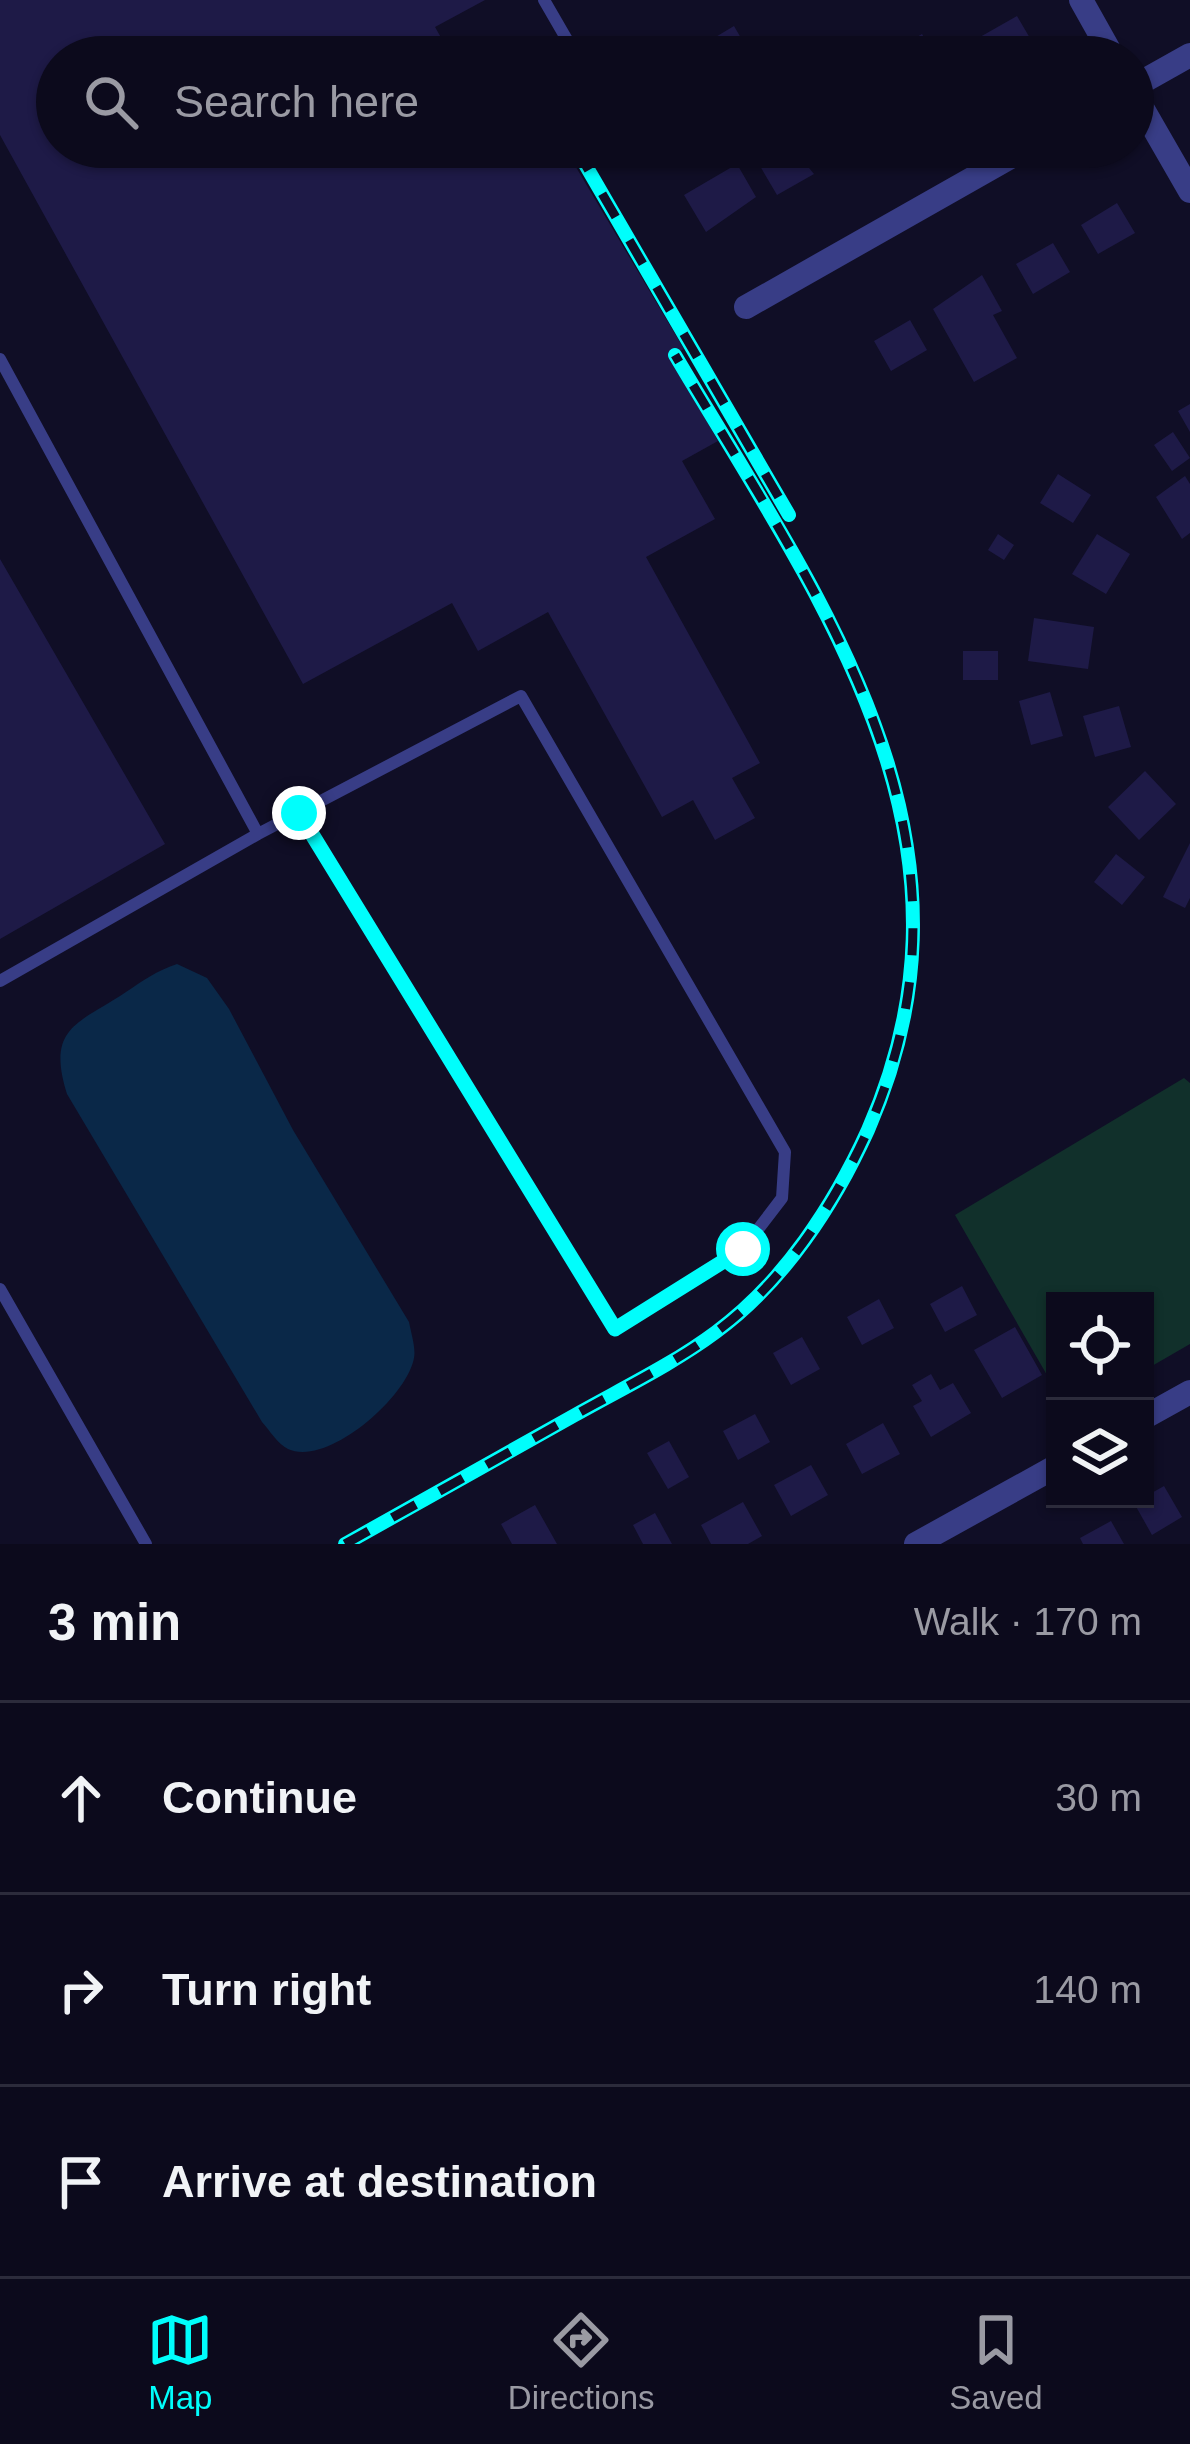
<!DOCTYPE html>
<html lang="en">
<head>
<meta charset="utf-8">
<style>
  body { margin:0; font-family:Arial,sans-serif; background:#151325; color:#f1f3f6 }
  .controls { position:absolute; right:36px; bottom:36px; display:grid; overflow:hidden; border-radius:0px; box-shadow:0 3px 9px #0004 }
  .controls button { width:108px; height:108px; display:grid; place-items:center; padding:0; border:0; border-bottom:3px solid #2c2b3b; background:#0c0a1c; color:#f1f3f6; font:60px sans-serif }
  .stop { position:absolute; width:36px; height:36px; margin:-27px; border:9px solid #00fefc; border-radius:50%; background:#fff }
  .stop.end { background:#00fefc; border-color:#fff; box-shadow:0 3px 12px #0008 }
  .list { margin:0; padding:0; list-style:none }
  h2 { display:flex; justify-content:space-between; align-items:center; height:156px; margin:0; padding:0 48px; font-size:51px }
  h2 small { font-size:39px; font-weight:400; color:#9a9aa3 }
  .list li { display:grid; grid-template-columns:78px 1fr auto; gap:36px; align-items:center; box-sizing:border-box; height:192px; padding:0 48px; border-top:3px solid #2c2b3b }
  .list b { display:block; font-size:45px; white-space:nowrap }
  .list em { font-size:39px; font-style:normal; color:#9a9aa3 }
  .icon { flex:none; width:66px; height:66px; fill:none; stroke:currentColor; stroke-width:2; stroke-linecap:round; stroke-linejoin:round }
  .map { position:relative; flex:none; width:1190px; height:1544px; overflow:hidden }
  .search { position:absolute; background:#0c0a1c; box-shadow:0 3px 9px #0004; left:36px; right:36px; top:36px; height:132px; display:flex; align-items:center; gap:30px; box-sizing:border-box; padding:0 42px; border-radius:66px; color:#9a9aa3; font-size:45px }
  .sheet { height:732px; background:#0c0a1c }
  nav { display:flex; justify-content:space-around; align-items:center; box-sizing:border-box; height:168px; border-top:3px solid #2c2b3b; background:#0c0a1c; font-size:33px; color:#9a9aa3 }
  nav a { display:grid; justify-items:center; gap:6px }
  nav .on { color:#00fefc }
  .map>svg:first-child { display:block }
  .green { fill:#11302b }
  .water { fill:#0a2848 }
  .building { fill:#1e1a47 }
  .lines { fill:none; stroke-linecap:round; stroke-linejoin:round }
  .service { stroke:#383d86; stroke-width:12 }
  .minor { stroke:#383d86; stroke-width:24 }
  .rail-casing { stroke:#00fefc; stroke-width:14 }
  .rail { stroke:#100e26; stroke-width:9; stroke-dasharray:27; stroke-linecap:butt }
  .route { stroke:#00fefc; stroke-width:15 }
</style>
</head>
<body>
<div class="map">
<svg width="1190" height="1544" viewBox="0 0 1190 1544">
  <rect width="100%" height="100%" fill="#100e26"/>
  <path class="green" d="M1184,1078L1190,1083V1344L1145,1370V1301H1055V1389L955,1215Z"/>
  <path class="water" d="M177,964L207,978L229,1009L293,1130L409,1322C411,1333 416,1348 414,1358C407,1397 328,1467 288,1449C278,1444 270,1431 262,1422L67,1094C46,1027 78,1024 126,992C144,980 156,971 177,964Z"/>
  <path class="building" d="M0,0H485L435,27L452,57H57V147H564L684,349L670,357L718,441L682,461L715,519L646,557L760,763L732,778L755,818L715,840L693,800L662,817L548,612L478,651L452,603L303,684L0,135Z
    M1017,16L1034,45L1014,57H992L980,37Z
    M734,26L752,57H712L704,44Z
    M922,34L935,57H882Z
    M792,147L814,174L777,195L760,166Z
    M737,164L756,197L706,232L684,195Z
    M1117,203L1135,233L1098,254L1081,225Z
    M1053,243L1070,272L1033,294L1016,264Z
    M982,275L1002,311L993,315L1017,358L974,382L933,309Z
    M910,320L927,350L891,371L874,341Z
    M1190,404V432L1178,411Z
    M1173,432L1190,458L1172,471L1154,445Z
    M1058,474L1091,495L1073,523L1040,503Z
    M1185,476L1190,484V533L1182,539L1156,497Z
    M998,534L1014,545L1004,560L988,550Z
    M1097,534L1130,554L1106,594L1072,574Z
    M0,559L165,844L0,939Z
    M1034,618L1094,627L1088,669L1028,661Z
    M963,651H998V680H963Z
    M1050,692L1063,736L1031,745L1019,701Z
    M1119,706L1131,747L1095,757L1083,716Z
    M1145,771L1176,804L1139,840L1108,807Z
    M1190,843V898L1185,908L1163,897Z
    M1116,854L1145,877L1122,905L1094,882Z
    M962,1286L977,1315L945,1332L930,1304Z
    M879,1299L894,1328L862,1345L847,1317Z
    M1015,1327L1042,1375L1002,1398L974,1350Z
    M802,1337L820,1369L791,1385L773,1353Z
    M931,1374L940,1390L953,1383L971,1413L931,1437L913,1406L922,1401L912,1385Z
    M755,1414L770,1442L738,1460L723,1431Z
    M883,1423L900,1454L862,1474L846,1444Z
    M669,1441L689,1477L668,1489L647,1453Z
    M811,1465L828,1495L791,1516L774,1485Z
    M1164,1486L1182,1517L1152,1535L1134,1503Z
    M743,1502L762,1536L748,1544H711L701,1525Z
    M535,1505L557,1544H512L501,1524Z
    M655,1513L672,1544H643L633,1525Z
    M1111,1521L1124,1544H1083L1080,1538Z"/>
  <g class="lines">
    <path class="service" d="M544,0L577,57
      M0,359L258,834
      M0,981L258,834L521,696L785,1152L782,1198L743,1249L615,1329L299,813
      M0,1289L146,1544"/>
    <path class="minor" d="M1081,0L1113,57
      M1133,87L1190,55
      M1133,92L1190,191
      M746,307L1028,147
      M1145,1417L1190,1392
      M916,1544L1055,1467"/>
    <g class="rail-casing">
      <path id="rail" d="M575,147L789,515
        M345,1544C422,1501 499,1458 575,1415C623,1388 673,1364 716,1332C784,1282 834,1205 868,1130C998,835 819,599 675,355"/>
    </g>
    <use href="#rail" class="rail"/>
  </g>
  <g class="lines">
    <path class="route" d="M299,813L615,1329L743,1249"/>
  </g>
</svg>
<div class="controls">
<button><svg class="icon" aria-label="locate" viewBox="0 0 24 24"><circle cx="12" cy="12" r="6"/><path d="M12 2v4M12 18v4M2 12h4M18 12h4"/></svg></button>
<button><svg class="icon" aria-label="layers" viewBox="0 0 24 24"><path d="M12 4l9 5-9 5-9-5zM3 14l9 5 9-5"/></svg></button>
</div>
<div class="stop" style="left:743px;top:1249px"></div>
<div class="stop end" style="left:299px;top:813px"></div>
<div class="search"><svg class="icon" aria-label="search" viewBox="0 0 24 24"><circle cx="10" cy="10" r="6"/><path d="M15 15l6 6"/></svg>Search here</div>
</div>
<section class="sheet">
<h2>3 min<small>Walk · 170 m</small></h2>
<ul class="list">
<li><svg class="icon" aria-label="ahead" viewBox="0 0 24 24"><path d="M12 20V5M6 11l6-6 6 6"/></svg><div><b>Continue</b></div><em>30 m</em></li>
<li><svg class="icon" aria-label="right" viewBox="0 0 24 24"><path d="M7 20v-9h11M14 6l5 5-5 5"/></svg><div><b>Turn right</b></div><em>140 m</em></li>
<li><svg class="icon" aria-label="arrive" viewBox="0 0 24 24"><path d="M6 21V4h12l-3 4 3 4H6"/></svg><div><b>Arrive at destination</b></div></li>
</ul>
</section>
<nav>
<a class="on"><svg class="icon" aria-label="map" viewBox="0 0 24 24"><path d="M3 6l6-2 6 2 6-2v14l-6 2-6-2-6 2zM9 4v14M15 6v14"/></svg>Map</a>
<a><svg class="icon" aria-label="directions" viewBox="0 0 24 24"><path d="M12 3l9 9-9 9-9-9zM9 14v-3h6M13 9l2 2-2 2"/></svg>Directions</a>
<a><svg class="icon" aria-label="saved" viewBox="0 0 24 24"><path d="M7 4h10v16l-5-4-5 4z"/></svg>Saved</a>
</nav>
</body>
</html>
